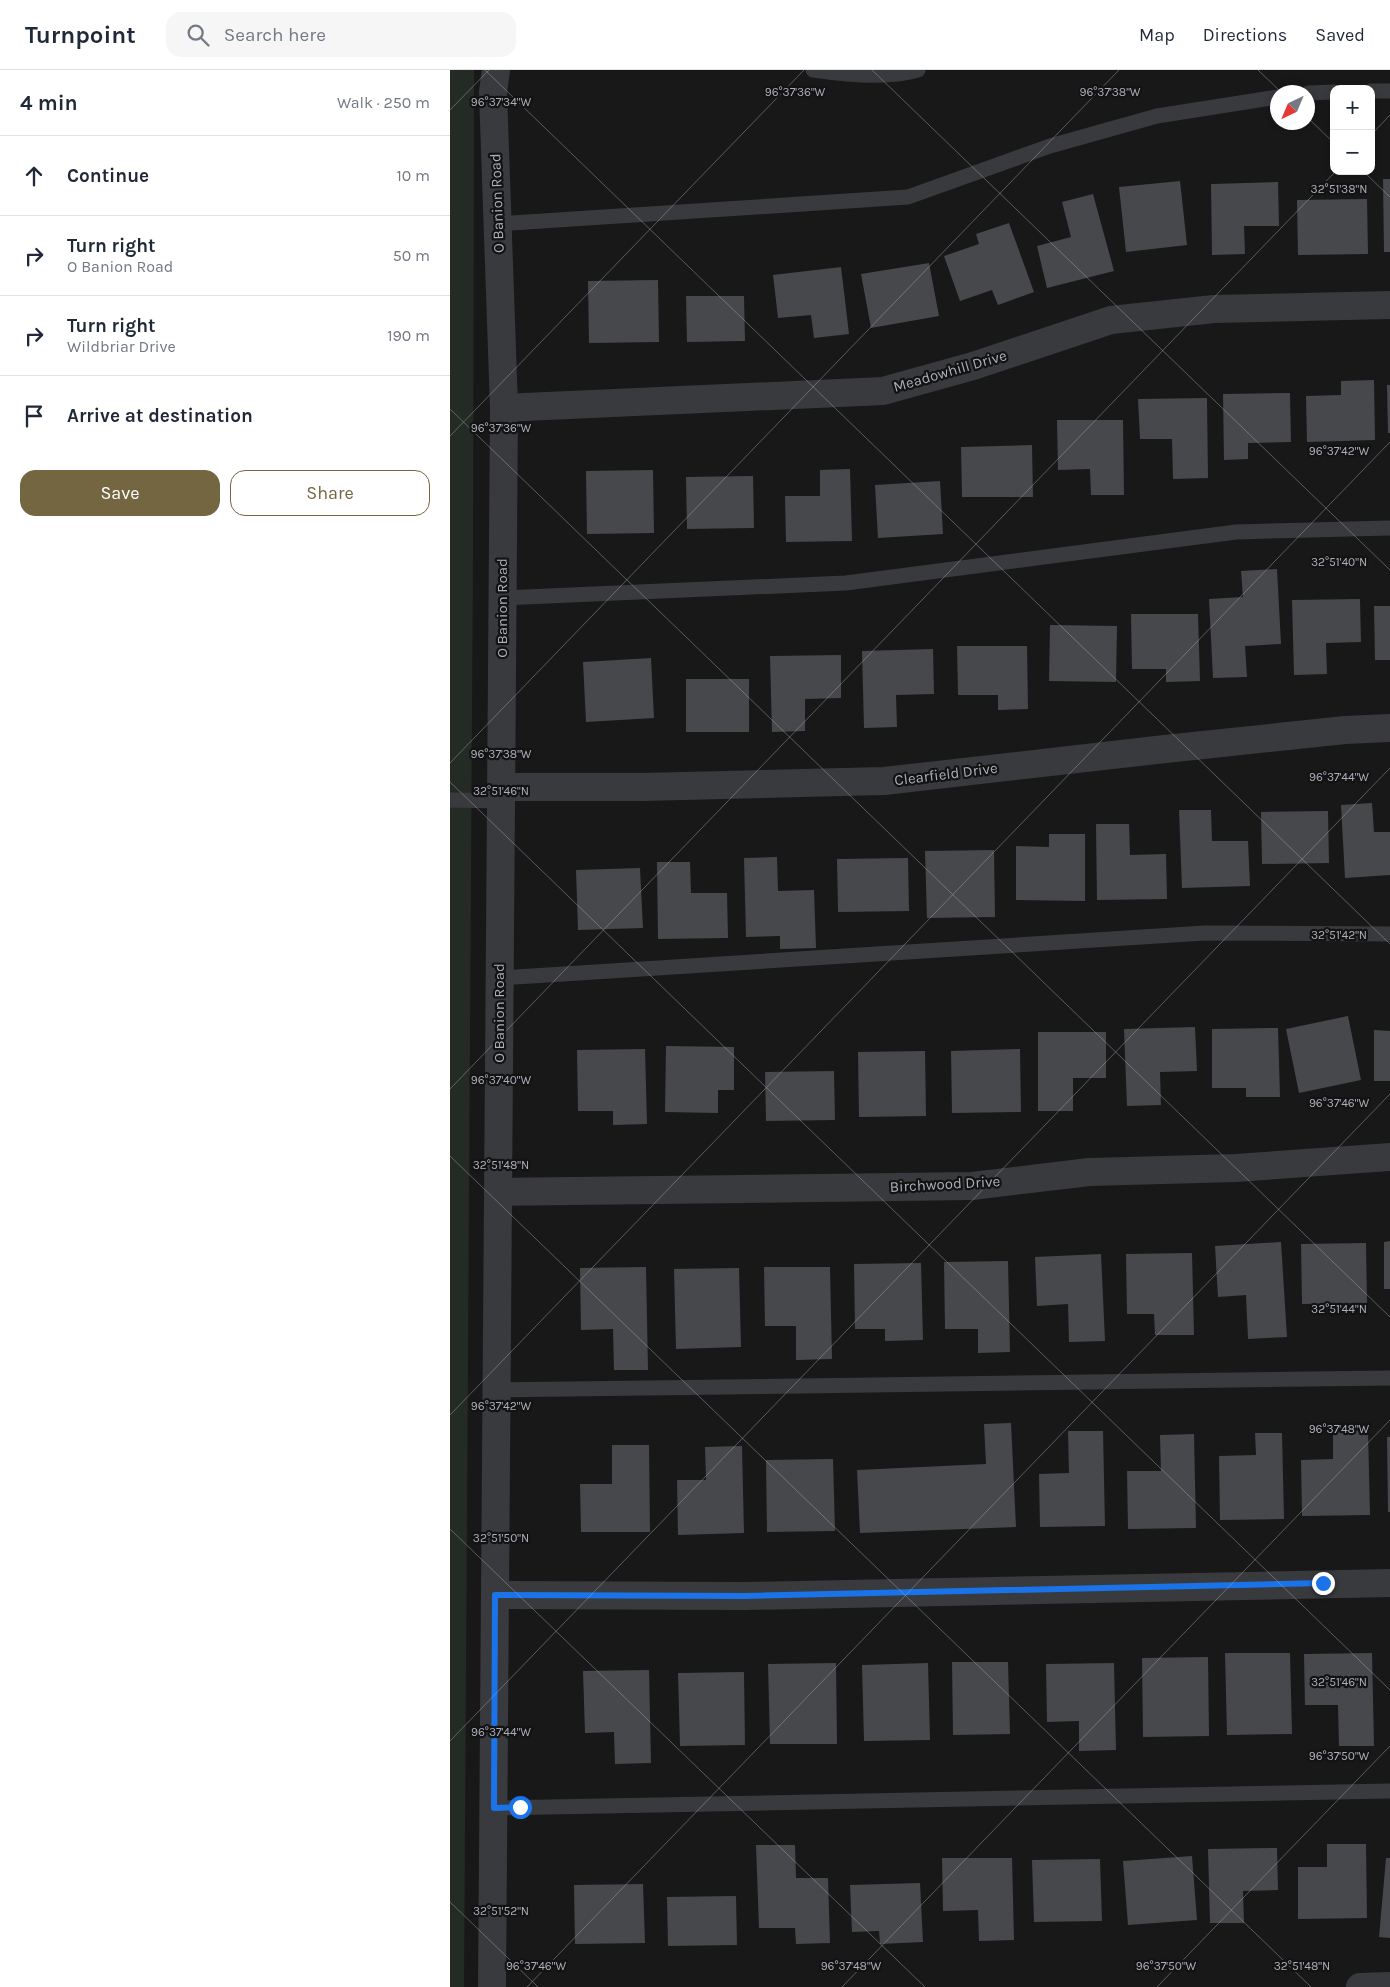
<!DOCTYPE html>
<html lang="en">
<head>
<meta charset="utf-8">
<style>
  body { margin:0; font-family:Karla,sans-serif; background:#f6f6f7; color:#1f2937 }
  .controls { position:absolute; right:15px; top:15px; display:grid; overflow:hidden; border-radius:10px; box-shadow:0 2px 8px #0003 }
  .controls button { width:45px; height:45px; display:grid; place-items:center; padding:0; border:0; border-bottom:1px solid #e0e1e3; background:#fff; color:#1f2937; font:25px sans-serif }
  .compass { position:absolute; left:820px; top:15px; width:45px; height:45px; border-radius:50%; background:#fff; box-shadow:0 2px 8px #0003; rotate:224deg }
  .stop { position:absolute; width:15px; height:15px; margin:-11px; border:4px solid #1a73e8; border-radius:50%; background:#fff }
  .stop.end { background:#1a73e8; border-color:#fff; box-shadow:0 1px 5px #0008 }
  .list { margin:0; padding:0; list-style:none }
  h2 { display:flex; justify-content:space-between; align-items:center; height:65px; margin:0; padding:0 20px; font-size:21px }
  h2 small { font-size:16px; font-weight:400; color:#747a83 }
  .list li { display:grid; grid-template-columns:32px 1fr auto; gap:15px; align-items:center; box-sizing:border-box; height:80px; padding:0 20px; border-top:1px solid #e0e1e3 }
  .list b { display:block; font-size:19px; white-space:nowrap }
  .list p { margin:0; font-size:16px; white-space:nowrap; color:#747a83 }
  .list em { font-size:16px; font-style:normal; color:#747a83 }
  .actions { display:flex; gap:10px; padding:15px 20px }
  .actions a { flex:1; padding:11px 0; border:1px solid #746641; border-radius:15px; text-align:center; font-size:18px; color:#746641 }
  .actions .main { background:#746641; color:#fff }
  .icon { flex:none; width:28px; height:28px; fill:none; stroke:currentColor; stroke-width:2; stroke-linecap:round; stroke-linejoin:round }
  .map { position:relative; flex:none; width:940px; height:1917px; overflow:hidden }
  header { display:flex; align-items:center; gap:30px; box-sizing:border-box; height:70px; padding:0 25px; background:#fff; border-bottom:1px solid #e0e1e3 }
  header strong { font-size:24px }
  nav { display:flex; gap:28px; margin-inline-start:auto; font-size:18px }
  .search { width:350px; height:45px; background:#f6f6f7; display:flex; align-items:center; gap:12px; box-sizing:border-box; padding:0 18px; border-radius:15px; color:#747a83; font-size:19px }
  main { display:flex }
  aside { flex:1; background:#fff }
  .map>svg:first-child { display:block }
  .green { fill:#242b25 }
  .building { fill:#47484c }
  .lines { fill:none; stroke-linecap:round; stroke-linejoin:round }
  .service { stroke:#393a3e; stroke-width:15 }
  .minor { stroke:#393a3e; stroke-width:28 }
  .tertiary { stroke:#393a3e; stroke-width:28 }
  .route { stroke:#1a73e8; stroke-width:6 }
  .ticks { fill:none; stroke:#acafb8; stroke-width:1; stroke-opacity:0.45 }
  .labels { text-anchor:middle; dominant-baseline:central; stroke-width:4.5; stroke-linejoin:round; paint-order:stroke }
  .street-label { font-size:15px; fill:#acafb8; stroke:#131314 }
  .ticks-label { font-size:12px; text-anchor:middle; fill:#acafb8; stroke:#131314; stroke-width:4.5; stroke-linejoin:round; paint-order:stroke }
</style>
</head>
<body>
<header>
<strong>Turnpoint</strong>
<div class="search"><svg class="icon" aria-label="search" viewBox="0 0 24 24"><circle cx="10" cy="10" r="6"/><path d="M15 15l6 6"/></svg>Search here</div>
<nav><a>Map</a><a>Directions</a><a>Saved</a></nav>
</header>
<main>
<aside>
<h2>4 min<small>Walk · 250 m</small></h2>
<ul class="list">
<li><svg class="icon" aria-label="ahead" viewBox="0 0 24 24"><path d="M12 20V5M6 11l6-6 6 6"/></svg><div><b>Continue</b></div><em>10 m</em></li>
<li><svg class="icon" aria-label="right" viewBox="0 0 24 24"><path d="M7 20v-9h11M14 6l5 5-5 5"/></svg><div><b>Turn right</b><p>O Banion Road</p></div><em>50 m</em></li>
<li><svg class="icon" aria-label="right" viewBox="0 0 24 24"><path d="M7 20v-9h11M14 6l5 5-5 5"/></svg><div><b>Turn right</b><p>Wildbriar Drive</p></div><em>190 m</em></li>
<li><svg class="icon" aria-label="arrive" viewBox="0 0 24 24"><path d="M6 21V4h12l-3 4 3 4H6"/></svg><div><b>Arrive at destination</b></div></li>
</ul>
<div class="actions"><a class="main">Save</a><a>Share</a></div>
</aside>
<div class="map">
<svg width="940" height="1917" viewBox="0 0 940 1917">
  <rect width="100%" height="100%" fill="#181819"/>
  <path class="green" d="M0,0H24L23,484L14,1917H0Z"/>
  <path class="building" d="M933,109H940V182H934Z
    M730,111L737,175L676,182L669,117Z
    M828,112L829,156H794L795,184L762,185L761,114Z
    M643,124L664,201L597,218L587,176L621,167L612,132Z
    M917,129L918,184L848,185L847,130Z
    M559,153L584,222L548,235L542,220L510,231L494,186L529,174L526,164Z
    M479,193L489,246L421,258L411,204Z
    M391,197L399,264L364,268L361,245L328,248L323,205Z
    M208,210L209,272L139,273L138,211Z
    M236,226H294L295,271L237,272Z
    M924,310L925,370L857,372L856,326L891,325V311Z
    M937,315H940V363H938Z
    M840,323L841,372L798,373V389L774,390L773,324Z
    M757,328L758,408L723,409L722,369H690L688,329Z
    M607,350H673L674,425H641L640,399L608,400Z
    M582,375L583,427H512L511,377Z
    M400,399L402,471L336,472L335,426H370V400Z
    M203,400L204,463L137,464L136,401Z
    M303,406L304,458L237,459L236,407Z
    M490,411L493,464L428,468L425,415Z
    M827,499L831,574L795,576L797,607L763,608L759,529L793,527L791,501Z
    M910,529L911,572L876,573L877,604L844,605L842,530Z
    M924,536H940V590H925Z
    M681,544H748L750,611L716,612V599H682Z
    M600,555L667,556L666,612L599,611Z
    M507,576H577L578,639L548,640V625H508Z
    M483,579L484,624L446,625L447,657L414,658L412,581Z
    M391,585V628L355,629V661L322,662L320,586Z
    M201,588L204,648L136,652L133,592Z
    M236,609H299V662H236Z
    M922,733L924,762H940V805L895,808L891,735Z
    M729,740H761L762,771H798L800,816L732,818Z
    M878,741L879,793L812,794L811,742Z
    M646,754H679L680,785L716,784L717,829L647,830Z
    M599,764H635V831L566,830V776L599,777Z
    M544,780L545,847L477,848L475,781Z
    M327,787L328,821L364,820L366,878L330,879V866L296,867L294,788Z
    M458,788L459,841L388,842L387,789Z
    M207,792H240L241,823H277L278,868L208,869Z
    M190,798L193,858L128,860L126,800Z
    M898,946L911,1010L849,1023L836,959Z
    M745,957L747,1001L710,1002L711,1035L677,1036L674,959Z
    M828,958L830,1027H796V1018H762V959Z
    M924,960L940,961V1011H924Z
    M588,962H656V1008H623V1041H588Z
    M216,976L284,977V1020H268V1043L215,1042Z
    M195,979L197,1054L163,1055V1041H128L127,980Z
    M570,979L571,1042L502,1043L501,981Z
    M475,981L476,1046L409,1047L408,982Z
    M384,1001L385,1050L316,1051L315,1002Z
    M940,1171V1219H934V1172Z
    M831,1172L837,1267L798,1269L796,1225L768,1227L765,1176Z
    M916,1173L917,1233L852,1234L851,1174Z
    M742,1183L744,1265H705L704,1244H677L676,1184Z
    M651,1184L655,1271L619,1272L618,1234L587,1236L585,1187Z
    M558,1191L560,1282L528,1283V1259H495L494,1192Z
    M471,1193L473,1270L435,1271V1259H405L404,1194Z
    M196,1197L198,1300H164L163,1259L131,1260L130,1198Z
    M314,1197H380L382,1289L346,1290V1256H315Z
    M289,1198L291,1277L226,1279L224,1199Z
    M561,1353L566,1457L410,1463L407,1400L536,1394L534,1354Z
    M918,1360L920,1445L852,1446L851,1390L883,1389V1361Z
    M618,1361H653L655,1456L590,1457L589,1404L619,1403Z
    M805,1363H832L834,1449L770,1450L769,1386L806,1385Z
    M744,1364L746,1458L678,1459L677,1401H711L710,1365Z
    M937,1367H940V1442H938Z
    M162,1375H199L200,1462H131L130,1414H162Z
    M292,1376L294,1463L228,1465L227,1410H256L255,1377Z
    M383,1389L385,1461L317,1462L316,1390Z
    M775,1583H840L842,1664L777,1665Z
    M922,1583L924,1676H889L888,1635H855L854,1584Z
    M758,1587L759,1666L693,1667L692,1588Z
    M502,1592H558L560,1664L503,1665Z
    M386,1593L387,1674H320L318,1594Z
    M478,1593L480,1670L414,1671L412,1595Z
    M664,1593L666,1680L629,1681V1651L597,1652L596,1594Z
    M199,1600L201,1693L165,1694L164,1662L135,1663L133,1601Z
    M294,1602L295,1675L230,1676L228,1603Z
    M877,1774H916L917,1848L848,1849V1797H877Z
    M306,1775H345L346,1808H378L380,1873L346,1874L345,1858H309Z
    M827,1778L828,1820L793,1821L794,1853H760L758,1779Z
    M742,1786L747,1850L678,1855L673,1791Z
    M492,1788H562L564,1870L529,1871L528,1840L493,1841Z
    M936,1788H940V1868L929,1867Z
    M650,1789L652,1851L584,1852L582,1790Z
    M470,1813L473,1872L430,1874L429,1861L402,1862L400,1815Z
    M193,1814L195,1873L125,1874L124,1815Z
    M286,1826L287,1875L218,1876L217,1827Z"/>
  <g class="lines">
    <path class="service" d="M363,0C391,4 441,9 468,0
      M921,21H940
      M858,23L884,22
      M48,154L458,127L600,76L707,46L828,27
      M53,528L396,513L786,462L940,458
      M0,730L51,731
      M50,908L755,863L940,864
      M47,1320L940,1308
      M44,1738L940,1721"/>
    <path class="minor" d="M54,338L433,321L523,296L661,250L764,239L940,235
      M51,717H193L434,711L715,679L895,660L940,658
      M45,1525L295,1526L940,1513
      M910,1917L940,1916"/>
    <path class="tertiary" d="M48,1122L522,1116L639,1102L786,1098L940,1087
      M42,1917L54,338L43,22L46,0"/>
  </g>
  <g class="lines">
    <path class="route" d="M70,1737L44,1738L45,1525L295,1526L873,1513"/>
  </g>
  <path class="ticks" d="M35,0L940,874M422,0L940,500M808,0L831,22M0,40L39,0M858,48L884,73M921,65L940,45M913,101L940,127M0,339L940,1247M0,366L354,0M0,693L669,0M0,712L940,1620M0,1019L886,101M0,1086L861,1917M0,1345L940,372M0,1459L475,1917M0,1671L940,698M0,1832L88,1917M77,1917L940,1024M392,1917L940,1350M707,1917L940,1676"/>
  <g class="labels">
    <g class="street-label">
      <text transform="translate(47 133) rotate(-92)">O Banion Road</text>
      <text transform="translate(500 301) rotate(-16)">Meadowhill Drive</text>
      <text transform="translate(52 538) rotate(-90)">O Banion Road</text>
      <text transform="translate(496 704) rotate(-7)">Clearfield Drive</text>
      <text transform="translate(49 943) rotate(-90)">O Banion Road</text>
      <text transform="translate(495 1114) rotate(-3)">Birchwood Drive</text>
    </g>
  </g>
  <g class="ticks-label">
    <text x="345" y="26">96°37'36"W</text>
    <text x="660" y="26">96°37'38"W</text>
    <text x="51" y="36">96°37'34"W</text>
    <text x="889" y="123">32°51'38"N</text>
    <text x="51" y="362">96°37'36"W</text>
    <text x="889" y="385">96°37'42"W</text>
    <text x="889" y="496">32°51'40"N</text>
    <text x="51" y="688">96°37'38"W</text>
    <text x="889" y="711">96°37'44"W</text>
    <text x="51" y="725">32°51'46"N</text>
    <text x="889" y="869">32°51'42"N</text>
    <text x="51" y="1014">96°37'40"W</text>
    <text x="889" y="1037">96°37'46"W</text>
    <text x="51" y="1099">32°51'48"N</text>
    <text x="889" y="1243">32°51'44"N</text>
    <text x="51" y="1340">96°37'42"W</text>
    <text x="889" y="1363">96°37'48"W</text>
    <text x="51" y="1472">32°51'50"N</text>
    <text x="889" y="1616">32°51'46"N</text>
    <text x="51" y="1666">96°37'44"W</text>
    <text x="889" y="1690">96°37'50"W</text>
    <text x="51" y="1845">32°51'52"N</text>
    <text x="86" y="1900">96°37'46"W</text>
    <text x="401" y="1900">96°37'48"W</text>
    <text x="716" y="1900">96°37'50"W</text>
    <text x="852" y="1900">32°51'48"N</text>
  </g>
</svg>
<div class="controls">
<button>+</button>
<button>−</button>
</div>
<svg class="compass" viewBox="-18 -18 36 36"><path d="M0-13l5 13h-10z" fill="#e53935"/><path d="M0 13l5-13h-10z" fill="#747a83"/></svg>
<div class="stop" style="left:70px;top:1737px"></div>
<div class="stop end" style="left:873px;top:1513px"></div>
</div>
</main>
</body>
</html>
